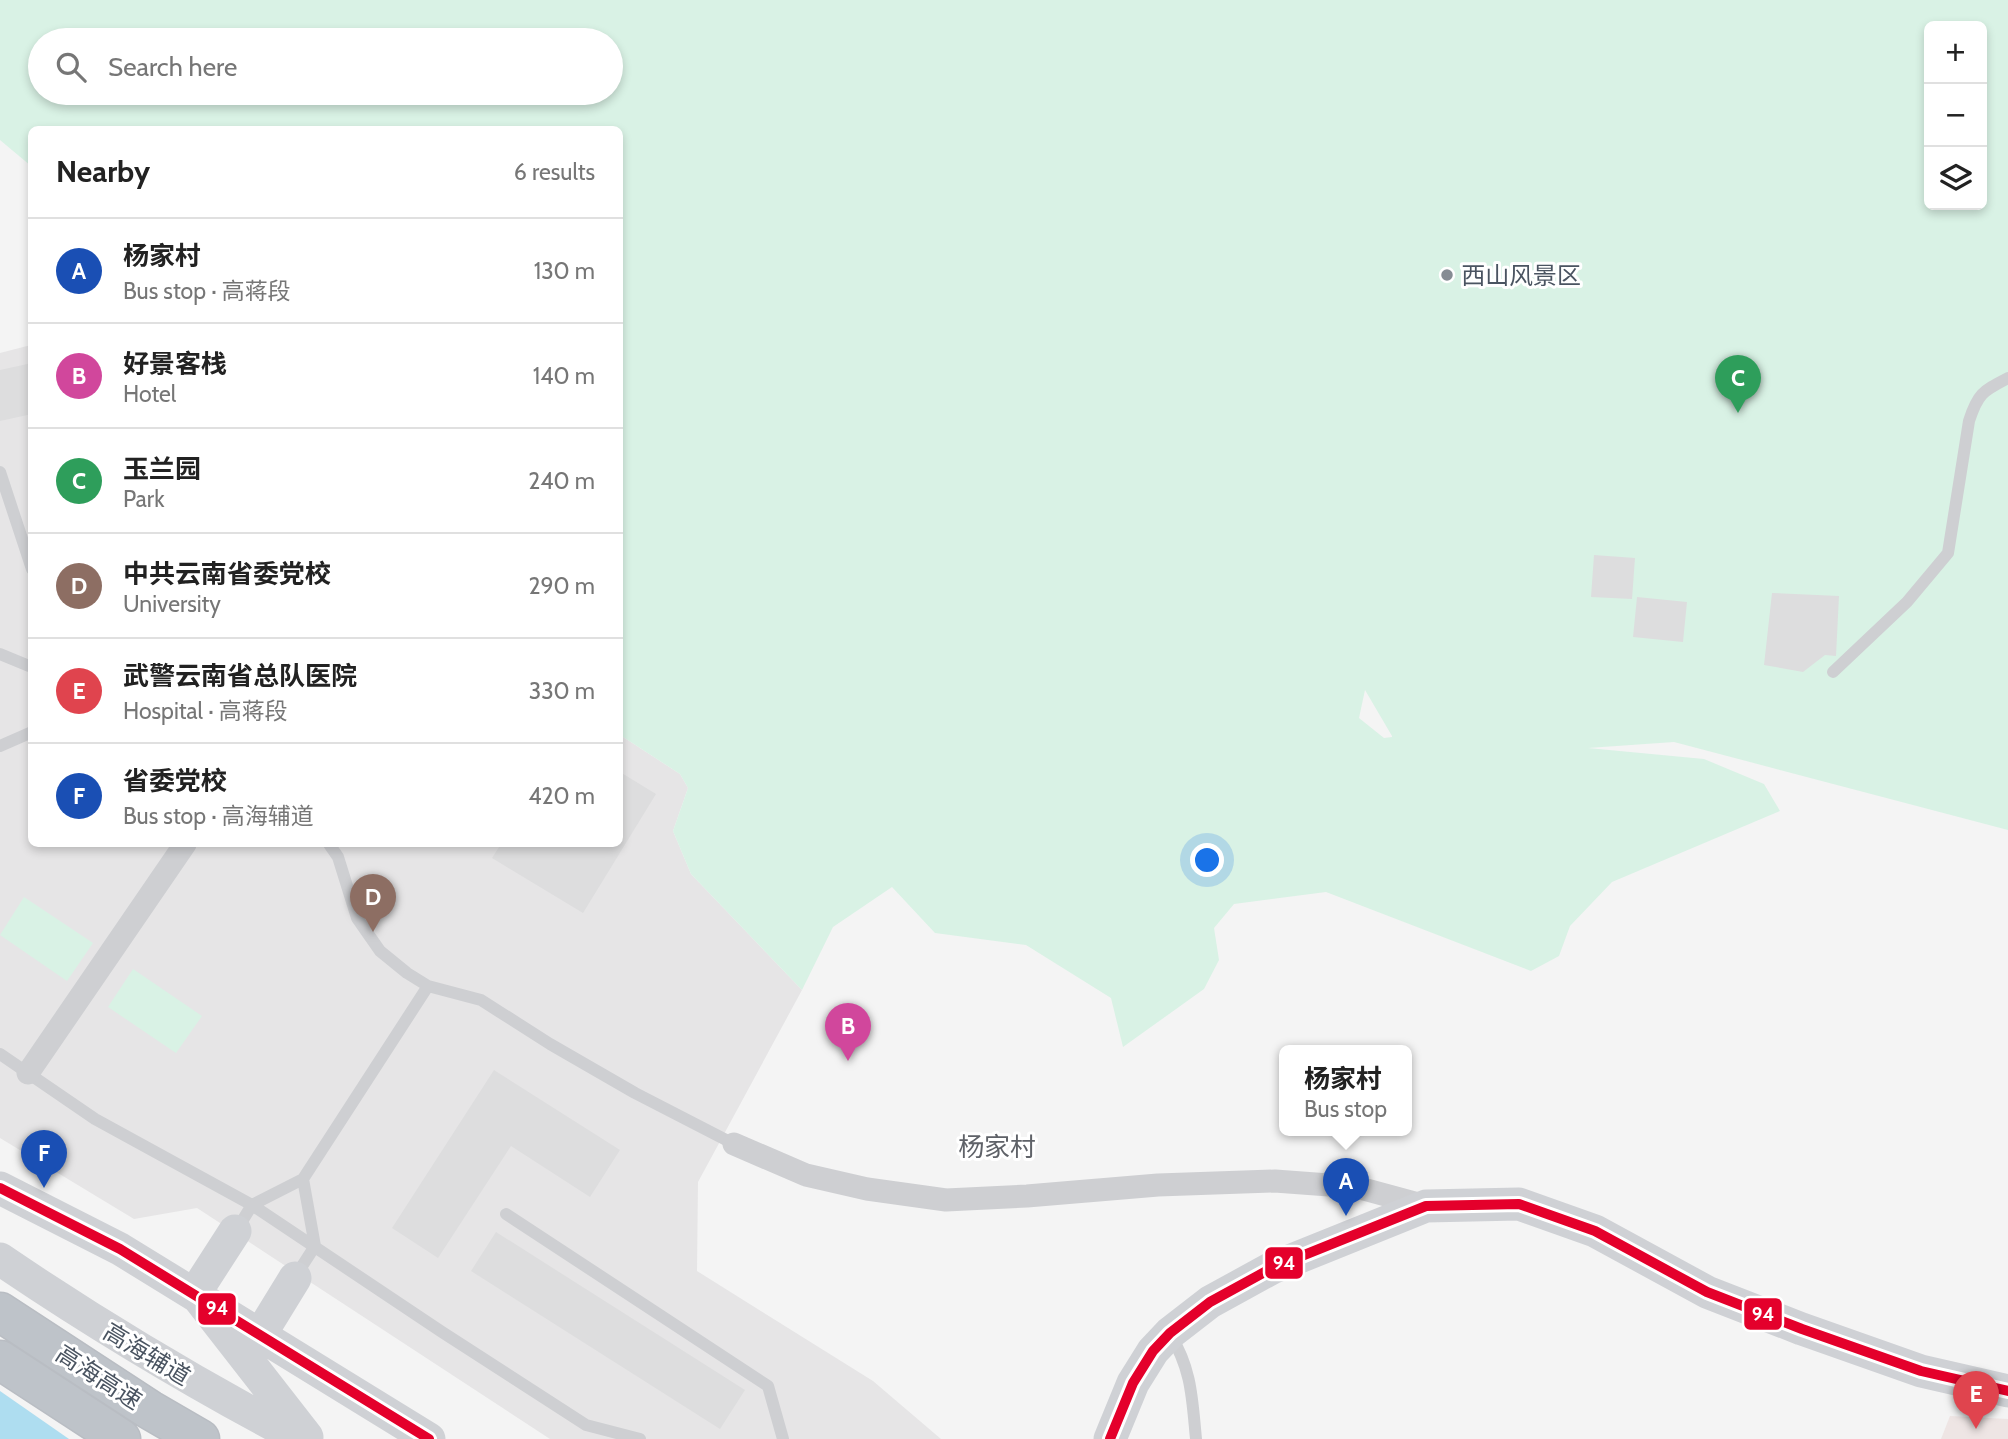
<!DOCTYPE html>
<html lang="en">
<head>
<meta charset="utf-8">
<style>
  body { margin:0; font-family:Cabin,"Noto Sans SC",sans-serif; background:#f6f6f6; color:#222 }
  .controls { position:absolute; right:21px; top:21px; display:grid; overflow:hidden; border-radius:10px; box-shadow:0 4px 10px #0003 }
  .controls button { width:63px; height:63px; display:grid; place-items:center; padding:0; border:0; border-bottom:2px solid #e0e0e0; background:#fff; color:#222; font:35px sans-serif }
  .you { position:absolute; left:1208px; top:861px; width:24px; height:24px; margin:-18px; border:5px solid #fff; border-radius:50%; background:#1a73e8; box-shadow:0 0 0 10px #1a73e833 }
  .badge { display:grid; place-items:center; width:46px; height:46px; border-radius:50%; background:#868c94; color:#fff; font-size:23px; font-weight:700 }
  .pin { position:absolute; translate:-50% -58px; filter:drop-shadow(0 2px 4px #0008) }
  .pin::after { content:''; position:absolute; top:37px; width:24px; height:21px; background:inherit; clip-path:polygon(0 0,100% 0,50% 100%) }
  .popup { position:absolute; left:1279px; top:1045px; width:133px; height:91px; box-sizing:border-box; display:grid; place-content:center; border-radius:10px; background:#fff; filter:drop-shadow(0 2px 5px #0005); font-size:23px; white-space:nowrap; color:#767676 }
  .popup b { font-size:26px; color:#222 }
  .popup::after { content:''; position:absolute; left:50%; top:100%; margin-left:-14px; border:14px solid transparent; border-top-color:#fff }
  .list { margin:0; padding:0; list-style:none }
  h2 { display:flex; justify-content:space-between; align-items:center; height:91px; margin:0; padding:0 28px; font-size:30px }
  h2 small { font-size:23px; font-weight:400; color:#767676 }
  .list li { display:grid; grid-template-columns:46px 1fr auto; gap:21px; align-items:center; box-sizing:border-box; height:105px; padding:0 28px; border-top:2px solid #e0e0e0 }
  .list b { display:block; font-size:26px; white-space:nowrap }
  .list p { margin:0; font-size:23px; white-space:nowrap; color:#767676 }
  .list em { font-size:23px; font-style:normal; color:#767676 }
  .icon { flex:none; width:38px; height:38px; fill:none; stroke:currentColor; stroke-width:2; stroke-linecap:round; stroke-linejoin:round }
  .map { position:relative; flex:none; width:2008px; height:1439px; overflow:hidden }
  .search { position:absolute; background:#fff; box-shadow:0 4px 10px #0003; left:28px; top:28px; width:595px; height:77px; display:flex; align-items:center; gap:18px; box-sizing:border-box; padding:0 24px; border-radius:38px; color:#767676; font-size:26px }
  .panel { position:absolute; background:#fff; box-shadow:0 4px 10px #0003; left:28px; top:126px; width:595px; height:721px; border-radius:10px }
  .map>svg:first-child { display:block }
  .education { fill:#e6e5e6 }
  .medical { fill:#eee5e4 }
  .green { fill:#d9f2e5; fill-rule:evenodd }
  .water { fill:#aeddf0 }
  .building { fill:#ddddde }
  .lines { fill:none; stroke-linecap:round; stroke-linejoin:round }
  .highway-casing { stroke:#b9bdc3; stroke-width:41 }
  .lane { stroke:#cecfd2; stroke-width:12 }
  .street { stroke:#cecfd2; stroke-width:23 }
  .secondary { stroke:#cfd1d5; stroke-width:33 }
  .highway { stroke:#bec3c9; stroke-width:38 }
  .bus-1-casing { stroke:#fff; stroke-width:16 }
  .bus-1 { stroke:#e4002b; stroke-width:10 }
  .poi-dot { fill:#868c94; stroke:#fff; stroke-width:2.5 }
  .labels { text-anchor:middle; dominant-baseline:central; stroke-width:6; stroke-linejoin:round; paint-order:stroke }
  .poi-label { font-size:24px; fill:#4a5461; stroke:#fff; text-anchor:start }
  .street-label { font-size:24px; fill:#4a5461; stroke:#fff }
  .neighbourhood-label { font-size:26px; fill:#5f6268; stroke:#fff }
  .line-badge { stroke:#fff; stroke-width:2.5 }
  .badge-label { font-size:19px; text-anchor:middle; font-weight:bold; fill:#fff }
</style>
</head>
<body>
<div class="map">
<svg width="2008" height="1439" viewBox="0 0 2008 1439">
  <rect width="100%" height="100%" fill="#f4f4f4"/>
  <path class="education" d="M31,345L32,844H620V735L680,774L688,788L673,831L691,874L802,990L698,1182L697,1271L873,1381L941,1439H550L197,1208L134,1219L0,1138V353Z"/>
  <path class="medical" d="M1950,1416L2008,1419V1439H1941Z"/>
  <path class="green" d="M0,0H2008V830L1674,742L1588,748L1704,759L1764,784L1780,811L1612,882L1570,926L1559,956L1531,971L1326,892L1234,904L1214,928L1219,960L1204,989L1123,1047L1111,998L1026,945L935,933L892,887L833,927L802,990L691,874L673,831L688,788L680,774L620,735V130H32L31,166L0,140ZM1929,26H1982V205H1929ZM40,40H611V93H40ZM1365,690L1392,736V737L1384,738L1359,718Z
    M24,897L93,943L67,981L0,935Z
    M133,969L202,1016L176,1053L108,1007Z"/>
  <path class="water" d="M0,1391L69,1439H0Z"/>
  <path class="building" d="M32,363V414L0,421V370Z
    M1594,555L1635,558L1632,599L1591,597Z
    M1772,593L1839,596L1836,656L1825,655L1803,672L1764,665Z
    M1637,597L1687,602L1683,642L1633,637Z
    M620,772L656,794L583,913L492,858L501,844H620Z
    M494,1070L620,1150L590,1197L511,1146L438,1258L392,1228Z
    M496,1232L745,1390L720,1429L471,1271Z"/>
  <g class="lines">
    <g class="highway-casing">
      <path id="highway" d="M0,1312L150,1410L200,1439
        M0,1360L121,1439"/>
    </g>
    <path class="lane" d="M0,472L32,569
      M0,654L29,666
      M1833,672L1907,602L1948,553L1969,421C1978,393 1983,391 2008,378
      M0,746L32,732
      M329,844L338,857L357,918L380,951L407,973L428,986L481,1000L550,1044L635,1093L734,1144
      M0,1054L95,1119L252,1205L442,1332L586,1425L640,1439
      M506,1214L768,1386L783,1439
      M236,1231L252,1205L303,1179L428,986
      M295,1277L315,1246L303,1179
      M1170,1334C1192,1370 1192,1398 1196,1439"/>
    <path class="street" d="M28,1073L185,844
      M734,1144L806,1175L867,1189L946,1200L1027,1196L1158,1185L1275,1181L1356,1187L1426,1206"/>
    <path class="secondary" d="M0,1188L120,1249L429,1439
      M235,1231L195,1293L307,1437
      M0,1259C97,1325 196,1384 300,1439
      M260,1335L295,1278
      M1110,1439L1133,1383L1153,1351L1170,1333L1210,1302L1272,1268L1426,1206L1519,1204L1595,1231L1707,1292L1802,1329L1921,1371L2008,1391"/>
    <use href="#highway" class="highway"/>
    <g class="bus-1-casing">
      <path id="bus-1" d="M0,1188L120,1249L429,1439
        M1110,1439L1133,1383L1153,1351L1170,1333L1210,1302L1272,1268L1426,1206L1519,1204L1595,1231L1707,1292L1802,1329L1921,1371L2008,1391"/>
    </g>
    <use href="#bus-1" class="bus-1"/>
  </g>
  <circle class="poi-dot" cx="1447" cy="275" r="7"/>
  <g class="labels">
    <g class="poi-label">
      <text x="1461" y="275">西山风景区</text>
    </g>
    <g class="street-label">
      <text transform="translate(147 1354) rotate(31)">高海辅道</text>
      <text transform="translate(99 1377) rotate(33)">高海高速</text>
    </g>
    <g class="neighbourhood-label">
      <text x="997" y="1147">杨家村</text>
    </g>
  </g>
  <g class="line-badge">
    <rect x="1264" y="1246" width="40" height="34" rx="7" fill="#e4002b"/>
    <rect x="197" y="1292" width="40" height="34" rx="7" fill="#e4002b"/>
    <rect x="1743" y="1297" width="40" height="34" rx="7" fill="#e4002b"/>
  </g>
  <g class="badge-label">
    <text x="1284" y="1270">94</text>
    <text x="217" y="1315">94</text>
    <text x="1763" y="1321">94</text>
  </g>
</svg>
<div class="controls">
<button>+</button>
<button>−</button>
<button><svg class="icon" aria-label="layers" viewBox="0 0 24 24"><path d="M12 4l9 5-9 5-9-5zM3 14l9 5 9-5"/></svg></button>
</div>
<div class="you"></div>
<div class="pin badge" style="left:1346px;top:1216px;background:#1a4fb4">A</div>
<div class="popup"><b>杨家村</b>Bus stop</div>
<div class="pin badge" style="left:848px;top:1061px;background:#d1479c">B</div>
<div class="pin badge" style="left:1738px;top:413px;background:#2e9e5b">C</div>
<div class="pin badge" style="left:373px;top:932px;background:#8d6e63">D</div>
<div class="pin badge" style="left:1976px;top:1429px;background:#e0444e">E</div>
<div class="pin badge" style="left:44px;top:1188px;background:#1a4fb4">F</div>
<div class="search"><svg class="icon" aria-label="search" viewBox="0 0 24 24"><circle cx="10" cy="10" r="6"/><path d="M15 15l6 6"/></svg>Search here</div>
<section class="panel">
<h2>Nearby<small>6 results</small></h2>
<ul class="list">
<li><span class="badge" style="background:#1a4fb4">A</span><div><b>杨家村</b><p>Bus stop · 高蒋段</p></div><em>130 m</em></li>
<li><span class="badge" style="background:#d1479c">B</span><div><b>好景客栈</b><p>Hotel</p></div><em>140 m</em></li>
<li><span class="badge" style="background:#2e9e5b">C</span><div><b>玉兰园</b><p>Park</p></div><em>240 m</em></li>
<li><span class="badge" style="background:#8d6e63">D</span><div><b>中共云南省委党校</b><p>University</p></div><em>290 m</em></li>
<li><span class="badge" style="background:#e0444e">E</span><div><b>武警云南省总队医院</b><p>Hospital · 高蒋段</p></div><em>330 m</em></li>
<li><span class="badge" style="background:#1a4fb4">F</span><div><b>省委党校</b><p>Bus stop · 高海辅道</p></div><em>420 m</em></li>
</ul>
</section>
</div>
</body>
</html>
